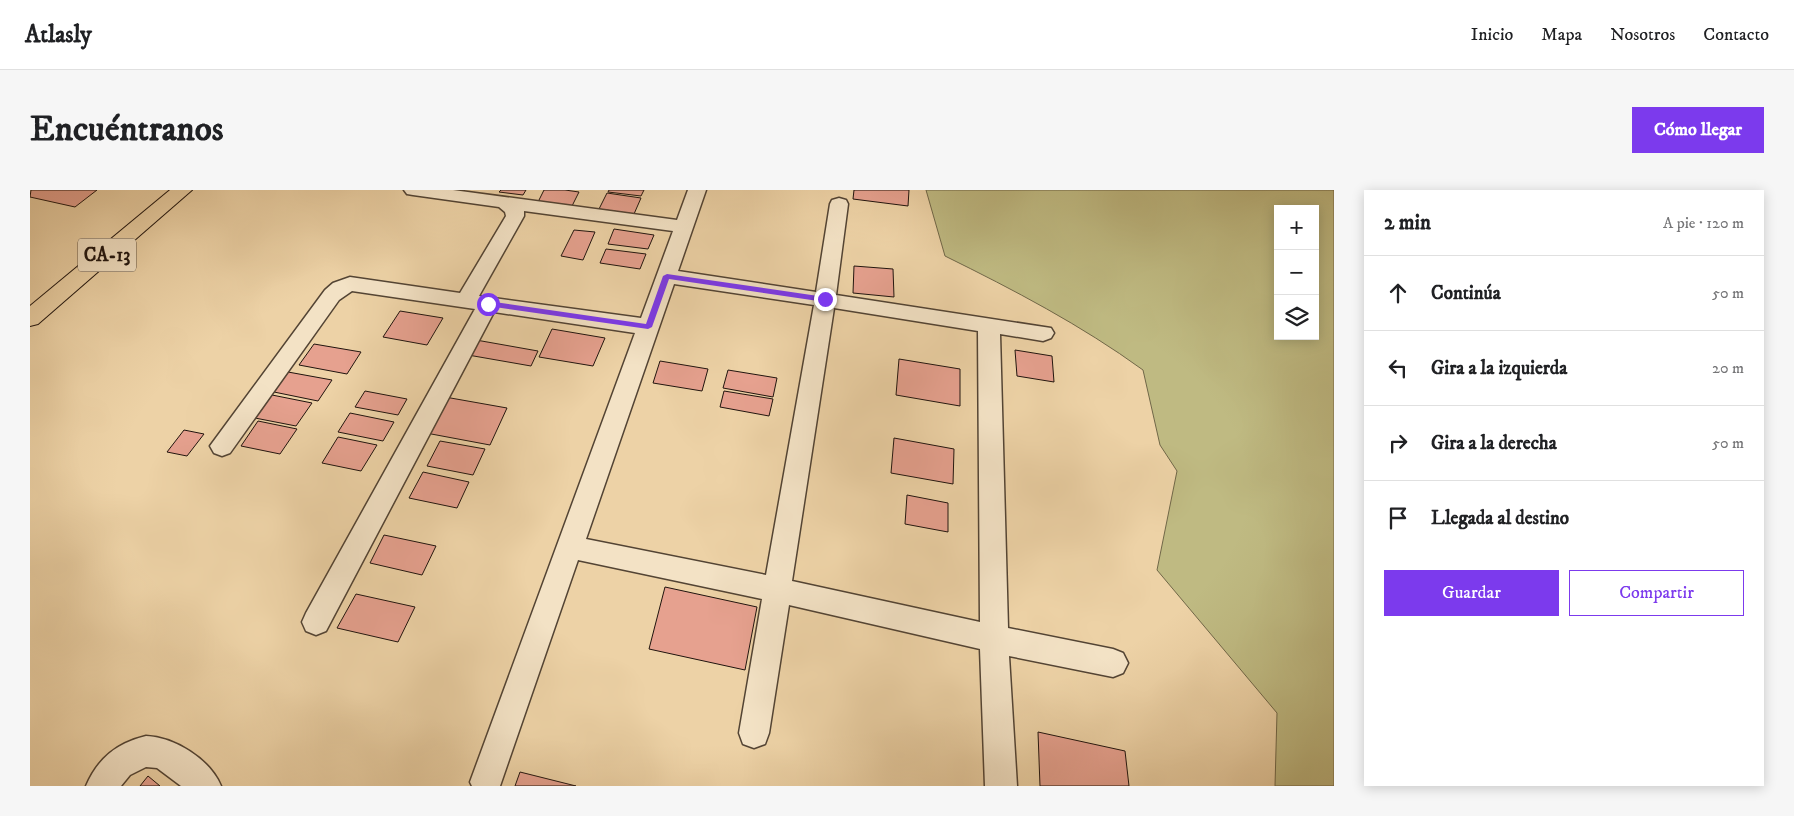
<!DOCTYPE html>
<html lang="es">
<head>
<meta charset="utf-8">
<style>
  body { margin:0; font-family:"IM FELL DW Pica",serif; background:#f6f6f6; color:#202124 }
  .controls { position:absolute; right:15px; top:15px; display:grid; overflow:hidden; border-radius:0px; box-shadow:0 2px 12px #0003 }
  .controls button { width:45px; height:45px; display:grid; place-items:center; padding:0; border:0; border-bottom:1px solid #e0e0e0; background:#fff; color:#202124; font:25px sans-serif }
  .stop { position:absolute; width:15px; height:15px; margin:-11px; border:4px solid #7c3aed; border-radius:50%; background:#fff }
  .stop.end { background:#7c3aed; border-color:#fff; box-shadow:0 1px 5px #0008 }
  .list { margin:0; padding:0; list-style:none }
  h2 { display:flex; justify-content:space-between; align-items:center; height:65px; margin:0; padding:0 20px; font-size:21px }
  h2 small { font-size:16px; font-weight:400; color:#757577 }
  .list li { display:grid; grid-template-columns:32px 1fr auto; gap:15px; align-items:center; box-sizing:border-box; height:75px; padding:0 20px; border-top:1px solid #e0e0e0 }
  .list b { display:block; font-size:19px; white-space:nowrap }
  .list em { font-size:16px; font-style:normal; color:#757577 }
  .actions { display:flex; gap:10px; padding:15px 20px }
  .actions a { flex:1; padding:11px 0; border:1px solid #7c3aed; border-radius:0px; text-align:center; font-size:18px; color:#7c3aed }
  .actions .main { background:#7c3aed; color:#fff }
  .icon { flex:none; width:28px; height:28px; fill:none; stroke:currentColor; stroke-width:2; stroke-linecap:round; stroke-linejoin:round }
  .map { position:relative; flex:none; width:1304px; height:596px; overflow:hidden; border-radius:0px }
  header { display:flex; align-items:center; gap:30px; box-sizing:border-box; height:70px; padding:0 25px; background:#fff; border-bottom:1px solid #e0e0e0 }
  header strong { font-size:24px }
  nav { display:flex; gap:28px; margin-inline-start:auto; font-size:18px }
  .intro { display:flex; align-items:center; justify-content:space-between; box-sizing:border-box; height:120px; padding:0 30px }
  h1 { margin:0; font-size:35px }
  .button { padding:12px 22px; border-radius:0px; background:#7c3aed; color:#fff; font-size:18px; font-weight:700 }
  main { display:flex; gap:30px; padding:0 30px }
  aside { flex:1; background:#fff; border-radius:0px; box-shadow:0 2px 12px #0003 }
  .map>svg:first-child { display:block }
  .green { fill:#bfba82; stroke:#706748; fill-rule:evenodd }
  .building { fill:#e6a18f; stroke:#20140e }
  .lines { fill:none; stroke-linecap:round; stroke-linejoin:round }
  .minor-casing { stroke:#534434; stroke-width:3 }
  .major-casing { stroke:#20140e; stroke-width:2 }
  .minor { fill:#f3e2c5; fill-rule:evenodd }
  .major { fill:#edd2a6; fill-rule:evenodd }
  .route { fill:#7c3aed }
  .labels { text-anchor:middle; dominant-baseline:central; stroke-width:5; stroke-linejoin:round; paint-order:stroke }
  .shield { fill:#f3e2c5; stroke:#5f5245; stroke-width:1 }
  .shield-label { font-size:19px; font-weight:bold; fill:#20140e }
</style>
</head>
<body>
<header>
<strong>Atlasly</strong>
<nav><a>Inicio</a><a>Mapa</a><a>Nosotros</a><a>Contacto</a></nav>
</header>
<div class="intro"><h1>Encuéntranos</h1><a class="button">Cómo llegar</a></div>
<main>
<div class="map">
<svg width="1304" height="596" viewBox="0 0 1304 596">
  <rect width="100%" height="100%" fill="#edd2a6"/>
  <filter id="stains"><feTurbulence type="fractalNoise" baseFrequency=".004" numOctaves="4"/><feColorMatrix values="0 0 0 0 .2 0 0 0 0 .09 0 0 0 0 .02 0 0 0 .5 -.17"/></filter>
  <radialGradient id="worn" r=".72"><stop offset=".6" stop-color="#630" stop-opacity="0"/><stop offset="1" stop-color="#630" stop-opacity=".3"/></radialGradient>
  <path class="green" d="M896,0H1304V596H1245L1247,523L1127,380L1147,281L1130,255L1113,180C1051,135 984,100 915,66ZM1248,19H1285V146H1248Z"/>
  <path class="building" d="M1,0H67L45,17L0,7Z
    M471,0H496L493,5L469,2Z
    M514,0H535L549,2L542,16L508,12Z
    M579,0H614L611,6L578,2Z
    M824,0H879L878,16L823,9Z
    M577,3L611,8L604,24L569,19Z
    M584,39L624,45L618,59L578,54Z
    M544,40L565,42L553,70L531,66Z
    M576,59L616,64L610,79L570,73Z
    M824,76L863,79L864,107L823,103Z
    M370,121L413,128L397,155L353,147Z
    M522,139L575,148L563,176L509,167Z
    M446,150L508,161L501,176L438,165Z
    M284,154L331,162L317,184L269,175Z
    M985,160L1022,166L1024,192L987,186Z
    M869,169L930,179V216L866,205Z
    M630,171L678,179L672,201L623,193Z
    M698,180L747,188L743,207L693,198Z
    M258,182L302,190L288,211L244,202Z
    M335,201L377,209L368,225L325,217Z
    M694,201L743,209L739,226L690,217Z
    M242,205L282,213L266,236L225,228Z
    M415,207L477,218L460,255L396,243Z
    M320,223L364,232L353,251L308,242Z
    M228,231L267,239L250,264L211,256Z
    M154,240L174,244L157,266L137,262Z
    M308,247L347,255L331,281L292,273Z
    M864,248L924,259L923,294L861,283Z
    M410,251L455,259L443,285L397,276Z
    M393,282L439,292L427,318L379,308Z
    M877,305L918,313V342L875,334Z
    M354,345L406,356L392,385L340,373Z
    M635,397L727,417L715,480L619,459Z
    M326,404L385,417L368,452L307,438Z
    M1008,542L1095,561L1099,596H1010Z
    M490,582L546,596H485Z
    M118,586L130,596H110Z"/>
  <g class="lines">
    <g class="minor-casing">
      <path id="minor" d="M374,0H423L647,30L658,0H676L648,81L786,102L800,14L802,10L809,8L816,10L818,14L806,105L1021,138L1024,143L1021,148L1013,151L970,144L978,438L1083,459L1093,463L1098,473L1093,483L1083,487L979,466L987,596H955L950,459L759,415L739,543L735,554L724,558L713,554L709,543L732,409L548,370L470,596H442L440,592L605,143L464,122L296,441L286,445L276,441L272,432L276,423L445,119L322,101L309,110L200,263L192,266L184,263L180,256L295,100L303,93L320,87L430,103L476,26L475,22L469,17L383,5L377,4ZM494,21L643,41L611,128L449,106L494,26ZM644,94L784,115L736,385L556,349ZM804,118L948,141L950,432L762,391Z
        M116,546C144,547 180,569 191,596H151L127,578L116,577L100,585L91,596H56C68,568 87,553 116,546Z"/>
    </g>
    <g class="major-casing">
      <path id="major" d="M140,0H162L8,134L0,136V116Z"/>
    </g>
    <use href="#minor" class="minor"/>
    <use href="#major" class="major"/>
  </g>
  <path class="route" d="M637,84L795,107L799,109L795,112L639,89L622,137L618,139L458,116L454,114L458,111L616,134L633,86Z"/>
  <g class="labels">
    <rect class="shield" x="48" y="48.5" width="58" height="33" rx="4"/>
    <g class="shield-label">
      <text x="77" y="65">CA-13</text>
    </g>
  </g>
  <rect width="100%" height="100%" filter="url(#stains)"/>
  <rect width="100%" height="100%" fill="url(#worn)"/>
</svg>
<div class="controls">
<button>+</button>
<button>−</button>
<button><svg class="icon" aria-label="layers" viewBox="0 0 24 24"><path d="M12 4l9 5-9 5-9-5zM3 14l9 5 9-5"/></svg></button>
</div>
<div class="stop" style="left:458px;top:114px"></div>
<div class="stop end" style="left:795px;top:109px"></div>
</div>
<aside>
<h2>2 min<small>A pie · 120 m</small></h2>
<ul class="list">
<li><svg class="icon" aria-label="ahead" viewBox="0 0 24 24"><path d="M12 20V5M6 11l6-6 6 6"/></svg><div><b>Continúa</b></div><em>50 m</em></li>
<li><svg class="icon" aria-label="left" viewBox="0 0 24 24"><path d="M17 20v-9H6M10 6l-5 5 5 5"/></svg><div><b>Gira a la izquierda</b></div><em>20 m</em></li>
<li><svg class="icon" aria-label="right" viewBox="0 0 24 24"><path d="M7 20v-9h11M14 6l5 5-5 5"/></svg><div><b>Gira a la derecha</b></div><em>50 m</em></li>
<li><svg class="icon" aria-label="arrive" viewBox="0 0 24 24"><path d="M6 21V4h12l-3 4 3 4H6"/></svg><div><b>Llegada al destino</b></div></li>
</ul>
<div class="actions"><a class="main">Guardar</a><a>Compartir</a></div>
</aside>
</main>
</body>
</html>
